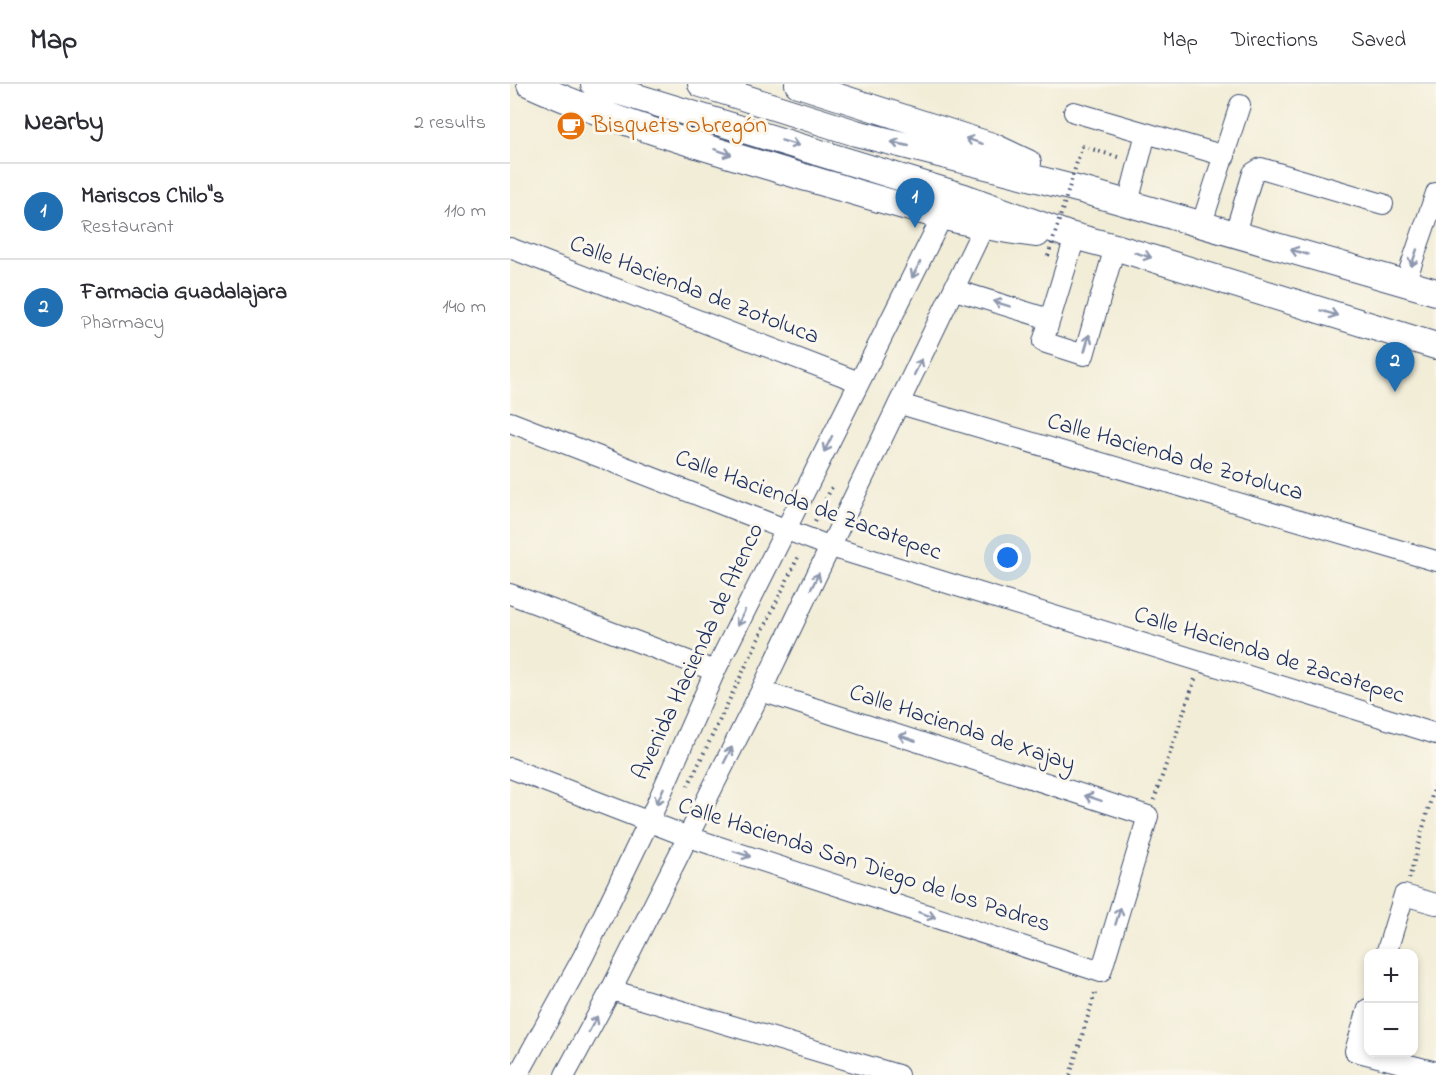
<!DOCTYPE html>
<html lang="en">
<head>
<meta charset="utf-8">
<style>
  body { margin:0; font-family:"Indie Flower",sans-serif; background:#f2f2f3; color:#2b2b33 }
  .controls { position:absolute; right:18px; bottom:18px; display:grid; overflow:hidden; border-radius:12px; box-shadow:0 3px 9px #0003 }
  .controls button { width:54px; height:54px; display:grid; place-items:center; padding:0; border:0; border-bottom:2px solid #e1e1e2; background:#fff; color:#2b2b33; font:30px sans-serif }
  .you { position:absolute; left:498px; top:474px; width:21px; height:21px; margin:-15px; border:4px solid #fff; border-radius:50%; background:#1a73e8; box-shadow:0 0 0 9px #1a73e833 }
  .badge { display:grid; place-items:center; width:39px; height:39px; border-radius:50%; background:#1f6fb2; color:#fff; font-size:20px; font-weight:700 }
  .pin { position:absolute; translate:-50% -50px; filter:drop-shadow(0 2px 3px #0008) }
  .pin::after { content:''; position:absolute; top:32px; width:21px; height:18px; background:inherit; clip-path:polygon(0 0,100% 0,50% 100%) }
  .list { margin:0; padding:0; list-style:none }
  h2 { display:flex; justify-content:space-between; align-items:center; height:78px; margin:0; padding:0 24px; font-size:26px }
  h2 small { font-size:20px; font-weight:400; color:#7c7c81 }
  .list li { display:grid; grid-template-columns:39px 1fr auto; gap:18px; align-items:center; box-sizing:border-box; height:96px; padding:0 24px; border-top:2px solid #e1e1e2 }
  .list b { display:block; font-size:22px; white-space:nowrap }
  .list p { margin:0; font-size:20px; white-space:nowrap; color:#7c7c81 }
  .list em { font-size:20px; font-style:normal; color:#7c7c81 }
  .map { position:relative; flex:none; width:926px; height:991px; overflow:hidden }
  header { display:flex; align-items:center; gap:36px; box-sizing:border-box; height:84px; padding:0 30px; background:#fff; border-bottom:2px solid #e1e1e2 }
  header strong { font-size:28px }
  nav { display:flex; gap:33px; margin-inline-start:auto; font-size:21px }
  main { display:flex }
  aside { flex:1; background:#fff }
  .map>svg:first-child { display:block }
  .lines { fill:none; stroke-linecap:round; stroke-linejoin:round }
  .minor-casing { stroke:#3b4c70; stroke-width:22 }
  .major-casing { stroke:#3b4c70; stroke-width:28 }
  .path { stroke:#3b4c70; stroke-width:4; stroke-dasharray:1.5 4.5; stroke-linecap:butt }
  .minor { stroke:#fff; stroke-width:20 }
  .major { stroke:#fff; stroke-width:26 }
  .path-bridge { stroke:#3b4c70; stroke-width:4; stroke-dasharray:1.5 4.5; stroke-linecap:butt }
  .oneway { stroke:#8d97ae }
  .labels { text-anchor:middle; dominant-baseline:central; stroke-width:6; stroke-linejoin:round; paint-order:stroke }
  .food-label { font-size:24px; fill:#c56008; stroke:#fbf7ec; text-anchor:start }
  .street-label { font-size:24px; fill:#1b2f5e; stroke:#fbf7ec }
</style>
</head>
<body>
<header>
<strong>Map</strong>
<nav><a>Map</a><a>Directions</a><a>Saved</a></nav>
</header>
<main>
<aside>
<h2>Nearby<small>2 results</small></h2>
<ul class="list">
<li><span class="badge">1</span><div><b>Mariscos Chilo&quot;s</b><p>Restaurant</p></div><em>110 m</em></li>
<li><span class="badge">2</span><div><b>Farmacia Guadalajara</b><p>Pharmacy</p></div><em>140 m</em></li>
</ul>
</aside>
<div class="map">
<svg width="926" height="991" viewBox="0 0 926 991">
  <rect width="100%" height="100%" fill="#fbf7ec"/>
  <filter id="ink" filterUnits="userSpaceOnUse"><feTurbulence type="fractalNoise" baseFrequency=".0167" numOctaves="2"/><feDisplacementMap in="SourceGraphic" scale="12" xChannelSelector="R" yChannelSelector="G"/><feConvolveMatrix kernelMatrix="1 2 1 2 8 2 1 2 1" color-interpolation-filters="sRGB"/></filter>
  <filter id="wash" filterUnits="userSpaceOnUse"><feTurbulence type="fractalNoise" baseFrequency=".008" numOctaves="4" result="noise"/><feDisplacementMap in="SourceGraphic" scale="24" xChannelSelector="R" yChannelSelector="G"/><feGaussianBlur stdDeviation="1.35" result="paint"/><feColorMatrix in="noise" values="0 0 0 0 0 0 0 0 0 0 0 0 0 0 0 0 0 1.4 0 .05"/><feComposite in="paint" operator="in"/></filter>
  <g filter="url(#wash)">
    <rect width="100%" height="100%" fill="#f2edd7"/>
  </g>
  <g filter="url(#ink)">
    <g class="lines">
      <g class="minor-casing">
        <path id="minor" d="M564,28L715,72
          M618,119L636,49
          M692,139L730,21
          M725,149L743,89L751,84L873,120
          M565,153L533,258L574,271L605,163
          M0,164L349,298
          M895,199L926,109
          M445,206L539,235
          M390,320L926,477
          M0,338L321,463L926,650
          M0,510L205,587
          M0,684L176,752L591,888L638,732L251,607
          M876,870L894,811L926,820
          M101,906L388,991
          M858,925L845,967L926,988
          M8,991L73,873L139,737L205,587L432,133
          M55,991L101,906L251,607L473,144"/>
      </g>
      <g class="major-casing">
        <path id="major" d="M20,0C108,40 204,66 297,94C374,116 447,141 527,150
          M84,0L454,113L556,150L605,163L926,262
          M191,0L346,49L575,107L926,208
          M288,0L482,62L518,79"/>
      </g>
      <path class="path" d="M572,62L611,74
        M305,437L323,401
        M178,702L289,471
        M644,716L685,595
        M899,795L926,697
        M560,991L586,906"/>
      <use href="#minor" class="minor"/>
      <use href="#major" class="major"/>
      <path class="path-bridge" d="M538,172L572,62"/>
    </g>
    <defs><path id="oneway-shaft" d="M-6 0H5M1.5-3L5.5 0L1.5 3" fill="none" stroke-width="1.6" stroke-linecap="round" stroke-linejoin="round" transform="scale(1.5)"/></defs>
    <g class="oneway">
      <use href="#oneway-shaft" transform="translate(464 57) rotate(-162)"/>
      <use href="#oneway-shaft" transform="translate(280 59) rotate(17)"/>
      <use href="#oneway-shaft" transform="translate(390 60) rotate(-167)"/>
      <use href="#oneway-shaft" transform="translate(213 68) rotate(18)"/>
      <use href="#oneway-shaft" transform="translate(789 168) rotate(-164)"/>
      <use href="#oneway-shaft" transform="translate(633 171) rotate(17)"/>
      <use href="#oneway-shaft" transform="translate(904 174) rotate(109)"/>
      <use href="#oneway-shaft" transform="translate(406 186) rotate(117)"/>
      <use href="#oneway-shaft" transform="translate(492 220) rotate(-163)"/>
      <use href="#oneway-shaft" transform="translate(819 229) rotate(17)"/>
      <use href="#oneway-shaft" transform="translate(577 259) rotate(-74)"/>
      <use href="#oneway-shaft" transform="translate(408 283) rotate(-64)"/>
      <use href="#oneway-shaft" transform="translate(318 360) rotate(117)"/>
      <use href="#oneway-shaft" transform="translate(305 497) rotate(-64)"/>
      <use href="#oneway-shaft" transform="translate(231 534) rotate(116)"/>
      <use href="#oneway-shaft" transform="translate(397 654) rotate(-162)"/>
      <use href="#oneway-shaft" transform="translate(218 671) rotate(-63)"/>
      <use href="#oneway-shaft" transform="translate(150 712) rotate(114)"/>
      <use href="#oneway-shaft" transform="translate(583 714) rotate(-162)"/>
      <use href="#oneway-shaft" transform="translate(232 770) rotate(18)"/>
      <use href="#oneway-shaft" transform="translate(417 831) rotate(18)"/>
      <use href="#oneway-shaft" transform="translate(608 832) rotate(-73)"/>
      <use href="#oneway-shaft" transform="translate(83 940) rotate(-62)"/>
    </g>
  </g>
  <defs>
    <g id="cafe-disc" transform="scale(1.5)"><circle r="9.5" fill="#e8710a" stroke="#fbf7ec"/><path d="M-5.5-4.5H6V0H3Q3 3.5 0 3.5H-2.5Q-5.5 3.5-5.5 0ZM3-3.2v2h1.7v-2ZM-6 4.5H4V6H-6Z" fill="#fff"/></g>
  </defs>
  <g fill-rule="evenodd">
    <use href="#cafe-disc" x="61" y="42"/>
  </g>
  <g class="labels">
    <g class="food-label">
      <text x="82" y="42">Bisquets Obregón</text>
    </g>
    <g class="street-label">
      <text transform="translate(184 207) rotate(21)">Calle Hacienda de Zotoluca</text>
      <text transform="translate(665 374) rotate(16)">Calle Hacienda de Zotoluca</text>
      <text transform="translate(298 422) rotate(20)">Calle Hacienda de Zacatepec</text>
      <text transform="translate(189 568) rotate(-65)">Avenida Hacienda de Atenco</text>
      <text transform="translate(759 572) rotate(17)">Calle Hacienda de Zacatepec</text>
      <text transform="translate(452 645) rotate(18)">Calle Hacienda de Xajay</text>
      <text transform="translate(354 782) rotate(18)">Calle Hacienda San Diego de los Padres</text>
    </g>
  </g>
</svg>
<div class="controls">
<button>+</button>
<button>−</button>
</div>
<div class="you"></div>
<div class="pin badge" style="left:405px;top:144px">1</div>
<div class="pin badge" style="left:885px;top:308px">2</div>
</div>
</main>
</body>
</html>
